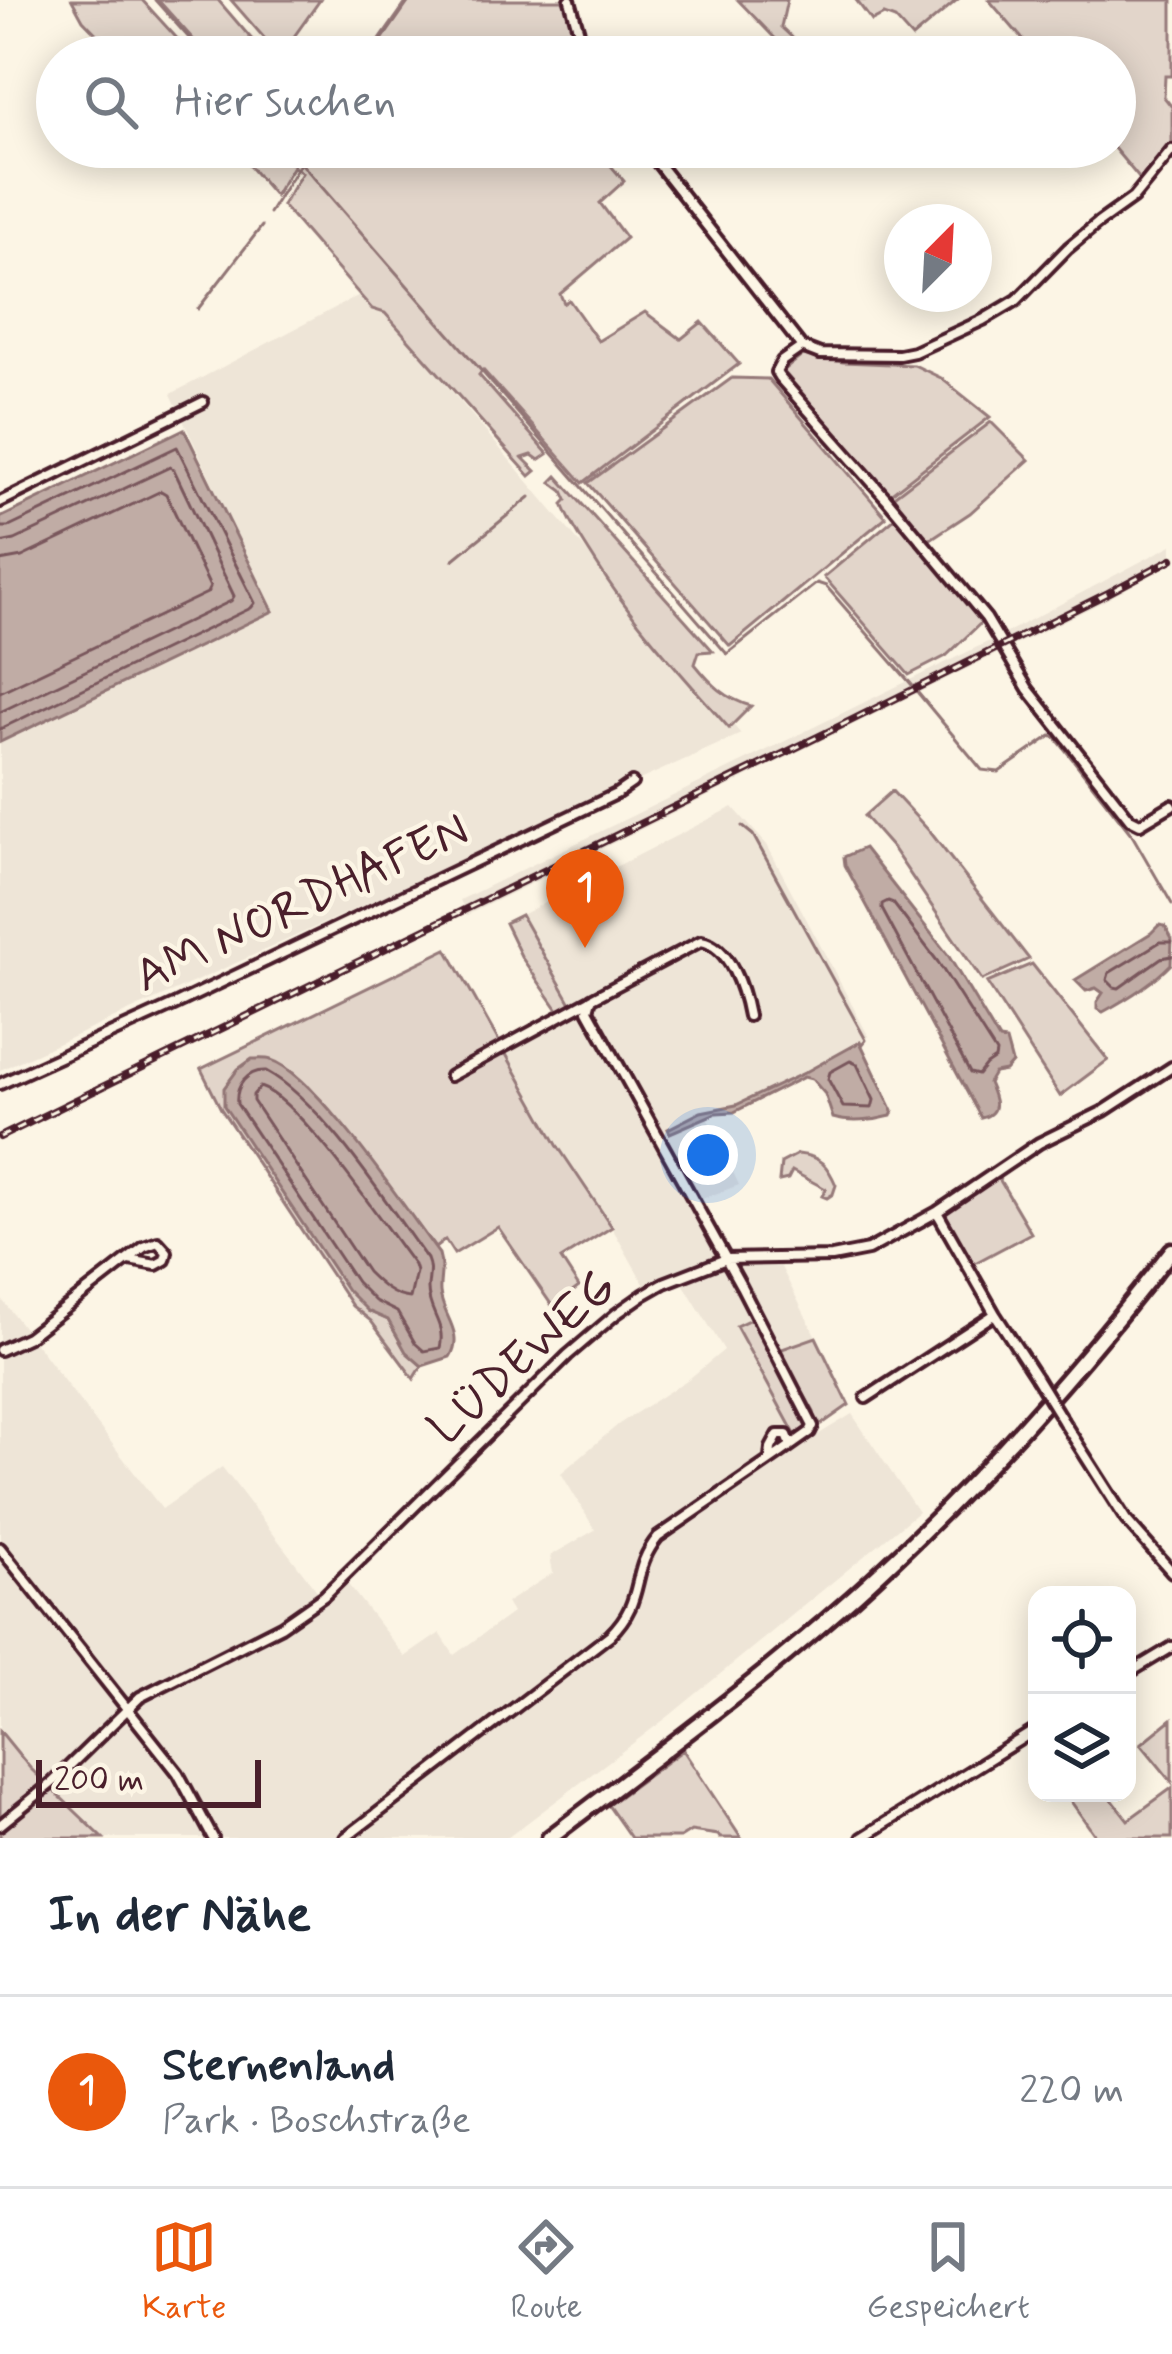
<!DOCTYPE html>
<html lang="de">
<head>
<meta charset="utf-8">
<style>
  body { margin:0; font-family:Mynerve,sans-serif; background:#f6f6f7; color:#1f2937 }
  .controls { position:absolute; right:36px; bottom:36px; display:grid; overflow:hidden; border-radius:24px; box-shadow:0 6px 30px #0003 }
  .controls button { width:108px; height:108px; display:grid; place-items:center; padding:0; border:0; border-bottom:3px solid #e0e1e3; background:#fff; color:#1f2937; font:60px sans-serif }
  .compass { position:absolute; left:884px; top:204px; width:108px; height:108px; border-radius:50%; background:#fff; box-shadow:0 6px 30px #0003; rotate:24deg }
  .scale { position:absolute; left:36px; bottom:30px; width:225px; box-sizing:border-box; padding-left:12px; border:6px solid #4a1f2b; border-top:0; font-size:33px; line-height:42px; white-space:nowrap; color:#4a1f2b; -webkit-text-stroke:9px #fcf5e5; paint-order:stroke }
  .you { position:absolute; left:708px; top:1155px; width:42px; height:42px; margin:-30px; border:9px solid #fff; border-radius:50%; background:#1a73e8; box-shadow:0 0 0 18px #1a73e833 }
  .badge { display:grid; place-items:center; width:78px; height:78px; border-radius:50%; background:#ea580c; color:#fff; font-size:39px; font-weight:700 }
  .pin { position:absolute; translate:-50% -99px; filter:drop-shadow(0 3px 6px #0008) }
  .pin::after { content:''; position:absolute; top:63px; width:42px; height:36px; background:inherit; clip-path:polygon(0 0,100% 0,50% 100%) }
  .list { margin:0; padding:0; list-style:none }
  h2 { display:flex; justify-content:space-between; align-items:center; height:156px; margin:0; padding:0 48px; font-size:51px }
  h2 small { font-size:39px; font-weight:400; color:#747a83 }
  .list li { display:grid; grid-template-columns:78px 1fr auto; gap:36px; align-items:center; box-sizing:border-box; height:192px; padding:0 48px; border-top:3px solid #e0e1e3 }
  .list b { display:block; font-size:45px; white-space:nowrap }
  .list p { margin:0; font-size:39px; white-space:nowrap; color:#747a83 }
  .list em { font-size:39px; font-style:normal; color:#747a83 }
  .icon { flex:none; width:66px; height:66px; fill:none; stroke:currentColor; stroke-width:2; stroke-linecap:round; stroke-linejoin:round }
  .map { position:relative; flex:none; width:1172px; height:1838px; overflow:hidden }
  .search { position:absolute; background:#fff; box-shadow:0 6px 30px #0003; left:36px; right:36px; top:36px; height:132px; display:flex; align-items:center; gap:30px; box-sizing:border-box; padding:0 42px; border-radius:66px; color:#747a83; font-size:45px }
  .sheet { height:348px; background:#fff }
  nav { display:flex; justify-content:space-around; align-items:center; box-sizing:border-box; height:168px; border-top:3px solid #e0e1e3; background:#fff; font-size:33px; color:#747a83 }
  nav a { display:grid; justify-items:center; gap:6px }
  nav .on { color:#ea580c }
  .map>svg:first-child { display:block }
  .built { fill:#eee5d7 }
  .green { fill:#e2d5ca; stroke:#967a7a; stroke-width:3 }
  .water { fill:#c0aca5; stroke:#917474; stroke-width:3 }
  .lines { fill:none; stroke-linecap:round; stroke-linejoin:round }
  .shore { stroke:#79575c; stroke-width:3 }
  .stream { stroke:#917474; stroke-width:3 }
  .minor-casing { stroke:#4a1f2b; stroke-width:16 }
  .primary-casing { stroke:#4a1f2b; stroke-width:21 }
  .minor { stroke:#fcf5e5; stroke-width:8 }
  .primary { stroke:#fcf5e5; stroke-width:12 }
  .rail-casing { stroke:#4a1f2b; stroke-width:8 }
  .rail { stroke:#fcf5e5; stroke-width:3; stroke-dasharray:9; stroke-linecap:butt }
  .minor-bridge-casing { stroke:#4a1f2b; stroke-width:16; stroke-linecap:butt }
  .minor-bridge { stroke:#fcf5e5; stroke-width:8 }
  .labels { text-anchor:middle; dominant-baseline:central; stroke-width:9; stroke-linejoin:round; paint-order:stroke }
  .street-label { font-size:48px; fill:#4a1f2b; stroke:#fcf5e5 }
</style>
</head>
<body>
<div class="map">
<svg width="1172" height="1838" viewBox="0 0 1172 1838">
  <rect width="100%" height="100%" fill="#fcf5e5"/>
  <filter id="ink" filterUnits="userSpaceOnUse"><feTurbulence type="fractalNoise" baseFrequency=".00833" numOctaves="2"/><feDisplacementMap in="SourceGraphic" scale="24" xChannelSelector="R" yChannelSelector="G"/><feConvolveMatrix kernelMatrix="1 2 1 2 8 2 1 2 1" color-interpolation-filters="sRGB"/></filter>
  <g filter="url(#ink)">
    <path class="built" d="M367,291L741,734L0,1070V742L272,611L171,394Z
      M1172,545V563L1104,601L467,915L460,900L1002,635Z
      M733,807L767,845L869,1037L804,1073L735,1105L701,1112L669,1129L671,1132L707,1117L739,1185L699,1200L732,1262L779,1263L816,1337L779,1350L761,1314L737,1326L801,1445L852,1414L918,1512L669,1716L507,1838H103L30,1768L0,1731V1297L162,1509L222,1467L324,1600L346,1582L405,1657L440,1633L454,1655L512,1613L506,1603L553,1573L550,1556L595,1530L561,1473L619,1424L690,1378L724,1350L678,1275L648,1291L603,1212L557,1145L500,1044L571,1005L521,915Z"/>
    <path class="green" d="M72,0H142L194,57H119L83,20Z
      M158,0H218L267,57H209Z
      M231,0H320L280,56Z
      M408,0H566L579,55L368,57Z
      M738,0H787L781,27L813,57H793Z
      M856,0H957L912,38L895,19L884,15L872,21Z
      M989,0H1172V76H1165L1164,97L1172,107V146L1144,184L1113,147L1115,57H1038Z
      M233,147H276L293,165L306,147H595L624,181L600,203L626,238L560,294L564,303L569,300L598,341L645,312L681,339L702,322L739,364L583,483L483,370L479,375L548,454L539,460L532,455L523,458L536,471L530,476L385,313L372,309L282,205L302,173L293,166L275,196Z
      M803,355L843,362L914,365L941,378L990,417L889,495L783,371Z
      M732,378L768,379L886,517L730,646L588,483Z
      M991,422L1029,460L970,513L926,542L891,498Z
      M557,476L713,651L699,652L695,664C711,684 726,699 751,706L729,728C682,675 633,622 595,561C583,542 571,525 563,504L567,500L563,491L551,482Z
      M896,517L983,621L946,656L909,675L824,577Z
      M892,791L931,833L1029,959L982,980L893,849L864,816Z
      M521,915L572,1005L559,1011L522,958L505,923Z
      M447,949L557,1145L612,1227L561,1259L579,1287L553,1307L498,1227L454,1254L445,1240L435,1248L343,1126L308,1086L368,1311L388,1320L406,1351L422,1366L414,1379L371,1321L352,1306L221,1109L201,1069Z
      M1032,964L1108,1060L1060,1096L987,983Z
      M798,1154C820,1156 828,1166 836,1185L833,1194L827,1198L822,1196L826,1189L792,1171L788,1179L779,1181L781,1163Z
      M998,1177L1031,1233L973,1264L943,1216L945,1211Z
      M753,1318L805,1411L809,1427L797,1438L736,1326Z
      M816,1337L849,1405L822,1424L816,1421L814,1412L779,1350Z
      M1172,1719V1782L1141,1744Z
      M0,1731L30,1768L103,1838H0Z
      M683,1750L741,1838H720L718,1835L691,1831L680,1838H631L608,1805Z
      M1172,1788V1838H1097L1065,1793H1107L1128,1820Z"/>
    <path class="water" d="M184,429L273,611L0,742V518Z
      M864,848L948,955L999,1040L1006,1041L1012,1063L1005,1071L994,1073L988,1083C994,1097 1002,1113 981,1118L845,865L844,857Z
      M1159,925L1165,926L1172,939L1171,964C1152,984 1127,999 1103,1012L1097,1009V1002L1103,993L1096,988L1086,991L1075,980L1151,933Z
      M860,1042L893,1111L891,1116C873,1121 850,1123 833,1118L825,1094L812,1079L804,1077L734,1112L716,1113L670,1133L668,1129L701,1112L736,1105L804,1073Z
      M252,1059C257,1059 266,1058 271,1060C316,1074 407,1211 439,1254C444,1270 439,1277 440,1292C442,1316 465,1333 450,1357L422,1366L406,1352L388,1320L368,1311L347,1290L224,1106V1088L238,1069Z"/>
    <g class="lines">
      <path class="shore" d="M0,527H9L177,447L255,603L251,608L0,729
        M0,543L15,540L170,467L174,470L234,596L231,601L0,712
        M0,561L22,557L161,491L166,494L210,587L207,593L0,692
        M888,901L893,903L938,962L996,1053L995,1059L986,1065L978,1075L970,1073L882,909V904Z
        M1172,942H1160L1109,973L1107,980L1114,987L1119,988L1161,958L1172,956
        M850,1061L857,1064L874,1100L872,1108L843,1107L828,1079L830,1072Z
        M266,1071C322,1101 388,1205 427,1259C432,1271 428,1277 428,1289C428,1313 446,1323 440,1348L424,1351L415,1343L397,1312L375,1301L356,1282L237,1104C235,1086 247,1070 266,1071Z
        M260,1087C301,1100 384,1226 414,1265L416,1272L410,1298C393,1297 379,1284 367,1272L253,1101V1095Z"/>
      <path class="stream" d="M155,0L206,57
        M370,57L410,0
        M287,147L289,149
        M308,147L301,163L727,654L817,583L826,586L912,685
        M269,213L300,164
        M198,309L262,226
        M453,560L530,497
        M918,693L982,770L999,772L1051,736L1056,738L1132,835L1172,904
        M742,826L753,835L866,1040L862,1045"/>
      <g class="minor-casing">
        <path id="minor" d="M570,0L586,57
          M645,147L802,347
          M802,347L782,361L776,372L779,377L886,498L986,618L1028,689L1130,819L1140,824L1172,805
          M802,347L820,354L899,355L914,352L983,320L1017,300L1068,248L1098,223L1133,198L1172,150
          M0,502L203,402
          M450,1076L590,1000
          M0,1084L174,1005L616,794L632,783
          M937,1212L995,1314L1036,1377
          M0,1350L28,1337L144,1247L158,1242L167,1252L165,1260L156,1265L129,1260
          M866,1398L995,1314
          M1063,1421L1126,1520L1172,1572
          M770,1458L771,1448L778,1435H787L791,1445
          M0,1548L178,1773L213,1838
          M1127,1674L1172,1647
          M0,1825L53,1782L140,1697L281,1626L324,1596L568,1355L616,1314L643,1295L664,1283L726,1259L832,1257L868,1250L937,1212L1039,1143L1104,1111L1172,1067
          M345,1838L610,1635C647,1599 629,1572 658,1537L779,1454L810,1432L813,1426L741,1286L588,1010L591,999L701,941C730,946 743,989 748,1016
          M862,1838L1037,1729"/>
      </g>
      <g class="primary-casing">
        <path id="primary" d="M549,1838C663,1751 779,1667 884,1569C990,1471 1084,1363 1172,1250"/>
      </g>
      <use href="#minor" class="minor"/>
      <use href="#primary" class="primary"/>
      <g class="rail-casing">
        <path id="rail" d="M0,1137L840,726L1108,593L1172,559"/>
      </g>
      <use href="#rail" class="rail"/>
      <g class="minor-bridge-casing">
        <path id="minor-bridge" d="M1036,1377L1063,1421"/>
      </g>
      <use href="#minor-bridge" class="minor-bridge"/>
    </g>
  </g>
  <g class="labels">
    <g class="street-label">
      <text transform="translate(302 904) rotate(-25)">AM NORDHAFEN</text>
      <text transform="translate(523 1358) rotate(-42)">LÜDEWEG</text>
    </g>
  </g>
</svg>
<div class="controls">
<button><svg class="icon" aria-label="locate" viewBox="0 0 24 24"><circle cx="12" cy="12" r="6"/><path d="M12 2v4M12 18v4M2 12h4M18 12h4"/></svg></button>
<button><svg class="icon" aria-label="layers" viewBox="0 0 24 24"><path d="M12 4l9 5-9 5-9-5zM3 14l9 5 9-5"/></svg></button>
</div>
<svg class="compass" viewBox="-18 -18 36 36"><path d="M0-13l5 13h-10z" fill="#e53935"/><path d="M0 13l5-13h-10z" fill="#747a83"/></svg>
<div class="scale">200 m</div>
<div class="you"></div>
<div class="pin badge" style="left:585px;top:948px">1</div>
<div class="search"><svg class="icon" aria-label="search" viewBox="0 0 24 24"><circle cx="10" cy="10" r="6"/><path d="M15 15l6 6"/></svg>Hier suchen</div>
</div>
<section class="sheet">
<h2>In der Nähe<small></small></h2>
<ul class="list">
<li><span class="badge">1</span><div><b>Sternenland</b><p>Park · Boschstraße</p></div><em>220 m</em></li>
</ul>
</section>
<nav>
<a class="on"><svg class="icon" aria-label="map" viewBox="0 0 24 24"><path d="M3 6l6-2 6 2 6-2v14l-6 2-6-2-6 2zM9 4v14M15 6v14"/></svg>Karte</a>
<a><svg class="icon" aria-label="directions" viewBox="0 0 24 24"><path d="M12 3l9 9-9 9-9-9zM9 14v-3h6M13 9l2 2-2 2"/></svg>Route</a>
<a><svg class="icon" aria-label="saved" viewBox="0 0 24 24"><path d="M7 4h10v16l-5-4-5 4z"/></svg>Gespeichert</a>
</nav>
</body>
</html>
